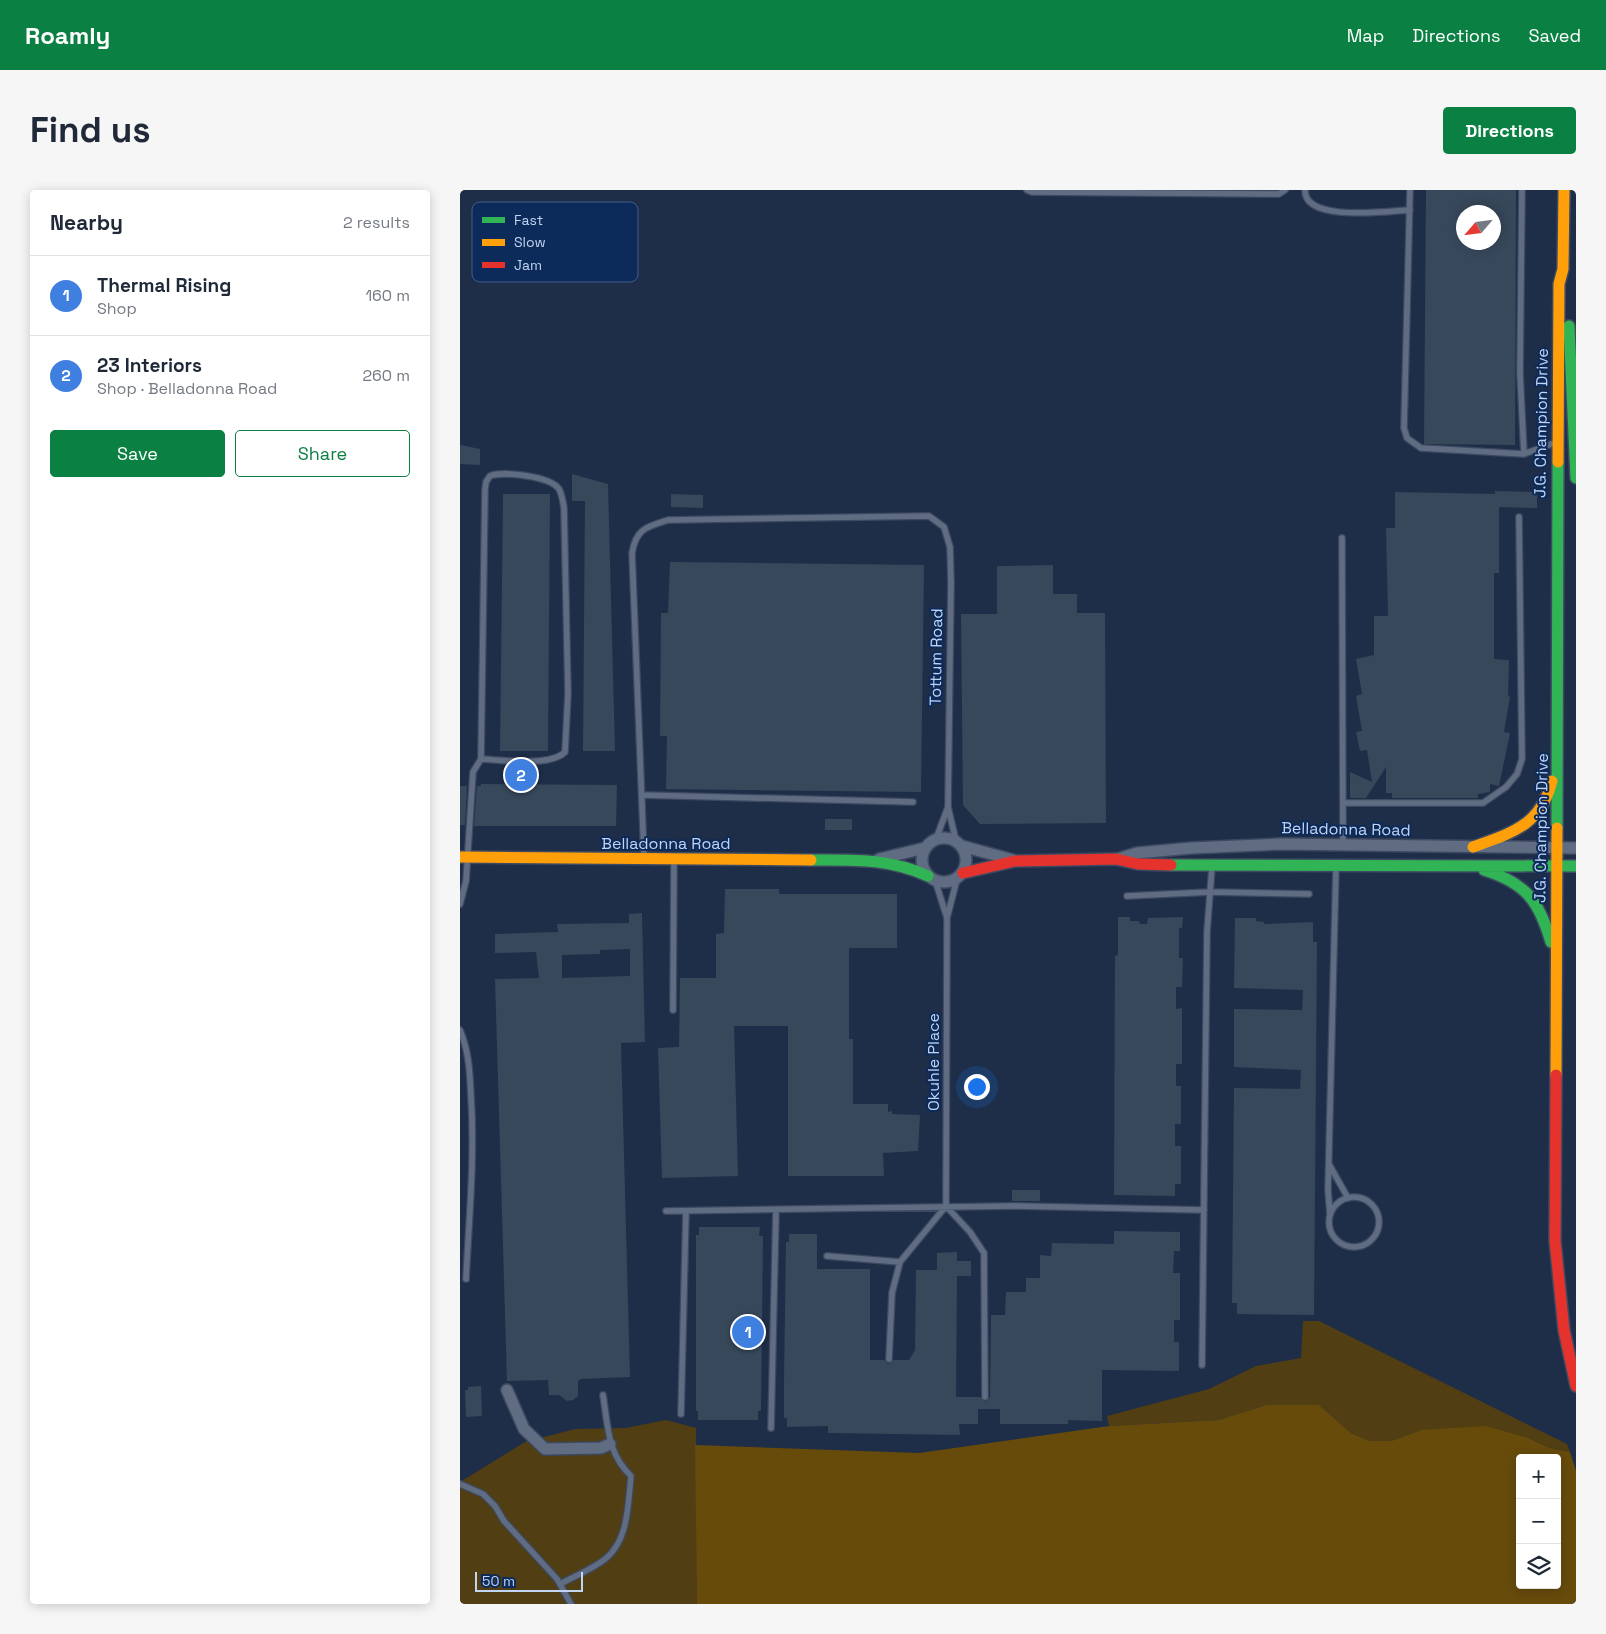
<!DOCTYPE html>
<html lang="en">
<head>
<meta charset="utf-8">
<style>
  body { margin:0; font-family:"Space Grotesk",sans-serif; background:#f6f6f7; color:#1f2937 }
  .controls { position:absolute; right:15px; bottom:15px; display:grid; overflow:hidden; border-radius:5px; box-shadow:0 2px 12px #0003 }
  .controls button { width:45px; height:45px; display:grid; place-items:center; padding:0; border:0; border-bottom:1px solid #e0e1e3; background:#fff; color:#1f2937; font:25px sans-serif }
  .compass { position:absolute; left:996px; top:15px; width:45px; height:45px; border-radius:50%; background:#fff; box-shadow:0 2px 12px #0003; rotate:242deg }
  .scale { position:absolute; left:15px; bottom:12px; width:108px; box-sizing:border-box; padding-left:5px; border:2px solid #c1d4f2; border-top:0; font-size:14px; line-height:18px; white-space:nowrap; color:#c1d4f2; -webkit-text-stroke:4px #0c2a5a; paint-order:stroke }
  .you { position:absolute; left:516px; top:896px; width:18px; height:18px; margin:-12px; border:4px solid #fff; border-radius:50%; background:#1a73e8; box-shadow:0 0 0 8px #1a73e833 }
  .badge { display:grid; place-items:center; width:32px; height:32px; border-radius:50%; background:#0b8043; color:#fff; font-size:16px; font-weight:700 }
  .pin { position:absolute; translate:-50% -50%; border:2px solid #fff; box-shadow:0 1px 5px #0006 }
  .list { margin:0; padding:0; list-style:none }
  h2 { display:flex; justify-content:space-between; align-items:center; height:65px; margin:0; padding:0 20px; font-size:21px }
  h2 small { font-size:16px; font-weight:400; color:#747a83 }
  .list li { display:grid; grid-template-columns:32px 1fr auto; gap:15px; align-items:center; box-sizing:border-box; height:80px; padding:0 20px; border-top:1px solid #e0e1e3 }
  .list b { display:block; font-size:19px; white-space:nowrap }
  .list p { margin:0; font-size:16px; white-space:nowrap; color:#747a83 }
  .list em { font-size:16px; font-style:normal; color:#747a83 }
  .actions { display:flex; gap:10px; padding:15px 20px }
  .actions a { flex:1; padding:11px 0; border:1px solid #0b8043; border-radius:5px; text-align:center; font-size:18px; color:#0b8043 }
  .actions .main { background:#0b8043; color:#fff }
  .icon { flex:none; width:28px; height:28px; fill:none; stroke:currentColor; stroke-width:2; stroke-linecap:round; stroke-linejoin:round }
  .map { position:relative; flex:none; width:1116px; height:1414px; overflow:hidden; border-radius:5px }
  header { display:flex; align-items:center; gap:30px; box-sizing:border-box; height:70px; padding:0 25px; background:#0b8043; color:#fff }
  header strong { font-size:24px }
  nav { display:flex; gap:28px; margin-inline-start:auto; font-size:18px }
  .intro { display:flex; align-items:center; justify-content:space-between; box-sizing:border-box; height:120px; padding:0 30px }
  h1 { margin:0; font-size:35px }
  .button { padding:12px 22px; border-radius:5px; background:#0b8043; color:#fff; font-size:18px; font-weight:700 }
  main { display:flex; gap:30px; padding:0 30px }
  aside { flex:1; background:#fff; border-radius:5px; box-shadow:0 2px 12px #0003 }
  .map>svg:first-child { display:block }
  .green { fill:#523e13 }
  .forest { fill:#674b0b; fill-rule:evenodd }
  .building { fill:#37485b; fill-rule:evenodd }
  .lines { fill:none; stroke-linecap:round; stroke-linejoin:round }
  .lane-casing { stroke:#3d4961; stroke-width:8 }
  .street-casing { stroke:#3d4961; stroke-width:14 }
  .fast-casing { stroke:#3d4961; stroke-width:14 }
  .slow-casing { stroke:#3d4961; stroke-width:14 }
  .jam-casing { stroke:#3d4961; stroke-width:14 }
  .lane { stroke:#5f6c81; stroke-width:5.5 }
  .street { stroke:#5f6c81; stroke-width:11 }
  .fast { stroke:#30b455; stroke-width:11 }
  .slow { stroke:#ff9f0a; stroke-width:11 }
  .jam { stroke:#e5322d; stroke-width:11 }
  .labels { text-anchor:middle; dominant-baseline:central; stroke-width:4; stroke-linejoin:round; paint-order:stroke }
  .street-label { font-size:16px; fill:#c1d4f2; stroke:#0c2a5a }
  .key { fill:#0c2a5a; stroke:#425d88; stroke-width:1 }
  .key-label { font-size:14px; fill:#c1d4f2 }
</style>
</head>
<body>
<header>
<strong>Roamly</strong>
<nav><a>Map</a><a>Directions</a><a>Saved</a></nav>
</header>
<div class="intro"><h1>Find us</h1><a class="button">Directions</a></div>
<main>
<aside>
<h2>Nearby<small>2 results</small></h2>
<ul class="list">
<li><span class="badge" style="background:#3f7fe0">1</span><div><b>Thermal Rising</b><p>Shop</p></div><em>160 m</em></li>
<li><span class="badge" style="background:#3f7fe0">2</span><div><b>23 Interiors</b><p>Shop · Belladonna Road</p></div><em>260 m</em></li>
</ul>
<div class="actions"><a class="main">Save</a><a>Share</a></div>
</aside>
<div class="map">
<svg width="1116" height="1414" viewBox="0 0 1116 1414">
  <rect width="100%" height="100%" fill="#1e2e48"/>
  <path class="green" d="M843,1131H859L1107,1254L1110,1262L1090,1258L1068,1248L981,1240H961L931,1251H909L891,1243L859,1215H806L759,1230L649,1236L647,1226L749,1199L796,1176L841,1168Z
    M206,1230L236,1238L237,1414H0V1292L65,1252L115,1239L166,1238Z"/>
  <path class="forest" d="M806,1215H859L891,1243L909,1251H931L961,1240L1026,1236L1068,1248L1090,1258L1110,1262L1116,1281V1414H237L235,1255L459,1263L649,1236L759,1230ZM1060,1268H1097V1395H1060Z"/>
  <path class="building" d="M966,0H1056L1055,255L964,254ZM1004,22H1034V52H1004Z
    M0,255L20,259V275L0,274Z
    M112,284L148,294L155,561H123L125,311H112Z
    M1035,301L1077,302V318L1039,317V383H1034V469L1049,470L1048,506L1050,507L1044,542L1050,543L1039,596L1030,594V602L1018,604V608H932V603H926V577L906,608H890V582L912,592L907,560L900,561L896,542L902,541L896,506L902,504L896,469L914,465V426H928L926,338H935V302L1035,304Z
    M43,304H90L88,561H40Z
    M211,304L243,305V318L211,317Z
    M210,372L464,375L461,602L206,599L207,546H200L201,423H208Z
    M593,375V404H617V423H645L646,633L520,634L503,615L501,424H537V376Z
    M21,594L157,595L156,636H14L17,596H21Z
    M0,596H7L5,635H0Z
    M365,629H392V640H365Z
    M265,699H319V704H437V758H389V849H393V914H428V922L432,921V924L460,925L458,961L423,963L424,986H328V836H274L278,986L202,988L198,858L219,857L220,788H256V744L264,743Z
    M182,723L185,852L161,853L170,1187L121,1189L118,1191V1206L113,1210L107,1211L99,1205H89L88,1190L47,1191L35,789L79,788L76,762L35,763V744L98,742L97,734L169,733V724ZM170,759V786L102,788V765L140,764V760Z
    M658,727H670V731H679L680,734H687L688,728L723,727L722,738H719V768H723L722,797H716V819L722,818V874H716V896H721V934H715V956H721V994H715V1006L654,1005L655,766L658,765Z
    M775,728H796V731L804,732V734L853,732V752H857L854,1125L777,1124V1113H772L774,898L840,899L841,880L774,877V819L842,820L843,800L774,798Z
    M552,1000H580V1011H552Z
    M239,1037H300L299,1046H303L301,1221H298V1230H238V1221H236V1045H239Z
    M654,1041L720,1042V1061H714L713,1083H720V1130H714V1152H719V1181L642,1180V1231L608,1230V1234H540V1219H518V1234H499L500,1245L368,1243V1236L327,1237V1228H324V1189L326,1052H329V1044H357V1079H410V1170H425L428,1174L433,1170H449L455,1160L456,1080H477V1063L497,1062V1071H511V1086H497L496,1207H520L526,1212L530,1207L531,1125H545L546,1102H566V1088H580V1065L591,1066L592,1053L654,1054Z
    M21,1196L22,1226L6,1227L5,1200H8V1197Z"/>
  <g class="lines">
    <g class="lane-casing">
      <path id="lane" d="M567,0L572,2L819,4L825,0
        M845,0C844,33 929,21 950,20
        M950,0L944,238L947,248L961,258L1064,264L1097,252
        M1062,0L1060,183L1064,264
        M882,348L883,656
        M182,605L453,612
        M883,613H1023L1046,597L1057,584L1062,569L1059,327
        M476,649L488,617
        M184,666L172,363C176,339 186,337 208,330L469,326L484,337L490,357L491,393L488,617L496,651
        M475,690L487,728
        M667,706L750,702L849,704
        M0,714L6,691L13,582L21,569L25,300L26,292L30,286C43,281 90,286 99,299C102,304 103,312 104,318L108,503L105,562C90,577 42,570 21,569
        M213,820L214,670
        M0,840C9,861 10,884 11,907C15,968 9,1028 6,1089
        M870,976L888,1008
        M869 1032a25 25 0 1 1 50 0a25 25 0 1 1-50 0Z
        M486,1016L487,728L497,689
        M486,1016L510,1042L524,1063L525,1207
        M206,1021L553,1016L744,1020
        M870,1025L868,1000L876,677
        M367,1066L440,1072
        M429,1169L432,1103L440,1072L486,1016
        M742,1175L747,742L752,677
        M221,1224L226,1021
        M311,1238L316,1020
        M0,1294L23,1304L35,1316L44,1331L97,1389L111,1414
        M100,1394C113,1387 128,1381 141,1372C169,1354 168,1314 171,1286C147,1263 148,1236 143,1205"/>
    </g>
    <g class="street-casing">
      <path id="street" d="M462 670a22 22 0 1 1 44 0a22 22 0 1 1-44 0Z
        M502,656L553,670
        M419,669L465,658
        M658,669L677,663L731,658L821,654L1116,658
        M47,1200L64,1239L85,1259L141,1258L150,1254"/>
    </g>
    <g class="fast-casing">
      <path id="fast" d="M1109,136L1116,288
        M1097,638L1098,272
        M351,670C394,670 428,668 468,686
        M711,675L1116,676
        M1024,680C1066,693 1079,711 1091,752"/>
    </g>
    <g class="slow-casing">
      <path id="slow" d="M1098,272L1099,94L1103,79L1104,0
        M1013,657C1052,643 1081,635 1092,591
        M0,667L351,670
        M1096,885L1097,638"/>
    </g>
    <g class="jam-casing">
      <path id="jam" d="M503,683L555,671L656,669L678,674L711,675
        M1096,885L1095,1051L1104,1140L1116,1196"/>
    </g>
    <use href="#lane" class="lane"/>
    <use href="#street" class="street"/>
    <use href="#fast" class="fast"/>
    <use href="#slow" class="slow"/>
    <use href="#jam" class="jam"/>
  </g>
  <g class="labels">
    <g class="street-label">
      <text transform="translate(1081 233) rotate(-89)">J.G. Champion Drive</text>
      <text transform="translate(476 467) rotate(-89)">Tottum Road</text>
      <text transform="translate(1081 638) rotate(-89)">J.G. Champion Drive</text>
      <text transform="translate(886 639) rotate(1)">Belladonna Road</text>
      <text x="206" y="653">Belladonna Road</text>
      <text transform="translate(473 872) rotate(-90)">Okuhle Place</text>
    </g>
  </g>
  <rect x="12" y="12" width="166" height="80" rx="8" class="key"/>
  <rect x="22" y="27" width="23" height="6" fill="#30b455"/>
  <rect x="22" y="49" width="23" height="7" fill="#ff9f0a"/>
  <rect x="22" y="72" width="23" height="6" fill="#e5322d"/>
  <g class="key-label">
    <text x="54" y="35">Fast</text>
    <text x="54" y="57">Slow</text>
    <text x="54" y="80">Jam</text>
  </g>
</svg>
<div class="controls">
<button>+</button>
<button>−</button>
<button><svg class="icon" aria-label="layers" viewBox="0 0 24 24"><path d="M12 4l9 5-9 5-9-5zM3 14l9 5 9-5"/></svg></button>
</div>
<svg class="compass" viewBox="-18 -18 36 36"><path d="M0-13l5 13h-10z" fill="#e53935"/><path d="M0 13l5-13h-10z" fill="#747a83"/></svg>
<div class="scale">50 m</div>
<div class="you"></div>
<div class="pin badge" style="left:288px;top:1142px;background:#3f7fe0">1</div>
<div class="pin badge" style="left:61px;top:585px;background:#3f7fe0">2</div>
</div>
</main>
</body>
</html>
